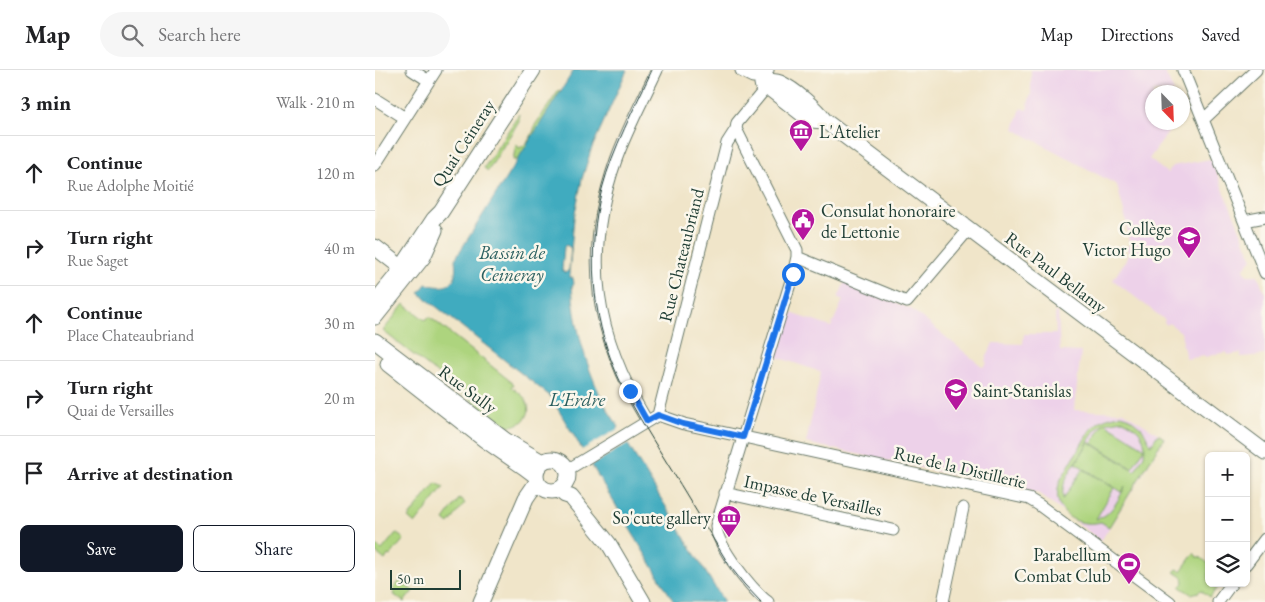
<!DOCTYPE html>
<html lang="en">
<head>
<meta charset="utf-8">
<style>
  body { margin:0; font-family:"EB Garamond",serif; background:#f6f6f6; color:#202124 }
  .controls { position:absolute; right:15px; bottom:15px; display:grid; overflow:hidden; border-radius:8px; box-shadow:0 1px 4px #0004 }
  .controls button { width:45px; height:45px; display:grid; place-items:center; padding:0; border:0; border-bottom:1px solid #e0e0e0; background:#fff; color:#202124; font:25px sans-serif }
  .compass { position:absolute; left:770px; top:15px; width:45px; height:45px; border-radius:50%; background:#fff; box-shadow:0 1px 4px #0004; rotate:157deg }
  .scale { position:absolute; left:15px; bottom:12px; width:71px; box-sizing:border-box; padding-left:5px; border:2px solid #1f3d34; border-top:0; font-size:14px; line-height:18px; white-space:nowrap; color:#1f3d34; -webkit-text-stroke:4px #fbf7ec; paint-order:stroke }
  .stop { position:absolute; width:15px; height:15px; margin:-11px; border:4px solid #1a73e8; border-radius:50%; background:#fff }
  .stop.end { background:#1a73e8; border-color:#fff; box-shadow:0 1px 5px #0008 }
  .list { margin:0; padding:0; list-style:none }
  h2 { display:flex; justify-content:space-between; align-items:center; height:65px; margin:0; padding:0 20px; font-size:21px }
  h2 small { font-size:16px; font-weight:400; color:#757577 }
  .list li { display:grid; grid-template-columns:32px 1fr auto; gap:15px; align-items:center; box-sizing:border-box; height:75px; padding:0 20px; border-top:1px solid #e0e0e0 }
  .list b { display:block; font-size:19px; white-space:nowrap }
  .list p { margin:0; font-size:16px; white-space:nowrap; color:#757577 }
  .list em { font-size:16px; font-style:normal; color:#757577 }
  .actions { display:flex; gap:10px; padding:15px 20px }
  .actions a { flex:1; padding:11px 0; border:1px solid #111827; border-radius:8px; text-align:center; font-size:18px; color:#111827 }
  .actions .main { background:#111827; color:#fff }
  .icon { flex:none; width:28px; height:28px; fill:none; stroke:currentColor; stroke-width:2; stroke-linecap:round; stroke-linejoin:round }
  .map { position:relative; flex:none; width:890px; height:532px; overflow:hidden }
  header { display:flex; align-items:center; gap:30px; box-sizing:border-box; height:70px; padding:0 25px; background:#fff; border-bottom:1px solid #e0e0e0 }
  header strong { font-size:24px }
  nav { display:flex; gap:28px; margin-inline-start:auto; font-size:18px }
  .search { width:350px; height:45px; background:#f6f6f6; display:flex; align-items:center; gap:12px; box-sizing:border-box; padding:0 18px; border-radius:28px; color:#757577; font-size:19px }
  main { display:flex }
  aside { flex:1; background:#fff }
  .map>svg:first-child { display:block }
  .built { fill:#edd1e9 }
  .green { fill:#add47e; stroke:#668859; fill-rule:evenodd }
  .water { fill:#40abbf; stroke:#30747a; fill-rule:evenodd }
  .pier { fill:#f0e5c9 }
  .lines { fill:none; stroke-linecap:round; stroke-linejoin:round }
  .street-casing { stroke:#687868; stroke-width:13 }
  .secondary-casing { stroke:#687868; stroke-width:17 }
  .street { stroke:#fff; stroke-width:11 }
  .secondary { stroke:#fff; stroke-width:15 }
  .tram { stroke:#1f3d34; stroke-width:1 }
  .route { stroke:#1a73e8; stroke-width:6 }
  .labels { text-anchor:middle; dominant-baseline:central; stroke-width:5; stroke-linejoin:round; paint-order:stroke }
  .poi-label { font-size:18px; fill:#1f3d34; stroke:#fbf7ec; text-anchor:start }
  .street-label { font-size:18px; fill:#1f3d34; stroke:#fbf7ec }
  .water-label { font-size:19px; font-style:italic; fill:#295e5e; stroke:#fbf7ec }
</style>
</head>
<body>
<header>
<strong>Map</strong>
<div class="search"><svg class="icon" aria-label="search" viewBox="0 0 24 24"><circle cx="10" cy="10" r="6"/><path d="M15 15l6 6"/></svg>Search here</div>
<nav><a>Map</a><a>Directions</a><a>Saved</a></nav>
</header>
<main>
<aside>
<h2>3 min<small>Walk · 210 m</small></h2>
<ul class="list">
<li><svg class="icon" aria-label="ahead" viewBox="0 0 24 24"><path d="M12 20V5M6 11l6-6 6 6"/></svg><div><b>Continue</b><p>Rue Adolphe Moitié</p></div><em>120 m</em></li>
<li><svg class="icon" aria-label="right" viewBox="0 0 24 24"><path d="M7 20v-9h11M14 6l5 5-5 5"/></svg><div><b>Turn right</b><p>Rue Saget</p></div><em>40 m</em></li>
<li><svg class="icon" aria-label="ahead" viewBox="0 0 24 24"><path d="M12 20V5M6 11l6-6 6 6"/></svg><div><b>Continue</b><p>Place Chateaubriand</p></div><em>30 m</em></li>
<li><svg class="icon" aria-label="right" viewBox="0 0 24 24"><path d="M7 20v-9h11M14 6l5 5-5 5"/></svg><div><b>Turn right</b><p>Quai de Versailles</p></div><em>20 m</em></li>
<li><svg class="icon" aria-label="arrive" viewBox="0 0 24 24"><path d="M6 21V4h12l-3 4 3 4H6"/></svg><div><b>Arrive at destination</b></div></li>
</ul>
<div class="actions"><a class="main">Save</a><a>Share</a></div>
</aside>
<div class="map">
<svg width="890" height="532" viewBox="0 0 890 532">
  <rect width="100%" height="100%" fill="#fbf7ec"/>
  <filter id="ink" filterUnits="userSpaceOnUse"><feTurbulence type="fractalNoise" baseFrequency=".02" numOctaves="2"/><feDisplacementMap in="SourceGraphic" scale="10" xChannelSelector="R" yChannelSelector="G"/><feConvolveMatrix kernelMatrix="1 2 1 2 8 2 1 2 1" color-interpolation-filters="sRGB"/></filter>
  <filter id="wash" filterUnits="userSpaceOnUse"><feTurbulence type="fractalNoise" baseFrequency=".0096" numOctaves="4" result="noise"/><feDisplacementMap in="SourceGraphic" scale="20" xChannelSelector="R" yChannelSelector="G"/><feGaussianBlur stdDeviation="1.12" result="paint"/><feColorMatrix in="noise" values="0 0 0 0 0 0 0 0 0 0 0 0 0 0 0 0 0 1.4 0 .05"/><feComposite in="paint" operator="in"/></filter>
  <g filter="url(#wash)">
    <rect width="100%" height="100%" fill="#f0e5c9"/>
    <path class="built" d="M656,0H789L799,22H778V52L800,53L774,89L792,103L797,96L836,89L877,189L869,198L870,202L872,205H883L890,224V285L866,287V283L852,285L851,282L830,287L829,286L811,289L808,276L806,275L808,273L806,262L794,253L792,255L789,252L790,250L738,210L752,188L754,173L751,150L742,115L639,59L646,38L652,40L655,26H656Z
      M470,212L536,239L608,297L612,293L610,291L618,273L648,274L649,264H681L680,241L683,243L685,281L706,282L699,340L749,342L790,368L726,471L663,423L431,373L446,302L399,286L413,242L456,257L468,230L463,228Z"/>
    <path class="green" d="M184,20L186,21L145,86L142,90H138L141,74L144,78C152,76 159,63 160,55Z
      M144,44V51L113,101L109,98Z
      M29,234L50,250L54,247L56,248L139,314L137,317C142,322 149,325 152,332C159,348 142,359 128,355L8,261Z
      M746,345L753,347L767,358L776,375L783,364L789,368L734,457L726,452C698,459 673,438 686,409L715,360C724,350 732,347 746,345ZM748,350C761,356 769,364 770,378L730,353ZM729,353L717,373L757,398L770,378L769,385L760,401L714,372L701,393L720,360ZM700,393L747,422L750,417C743,430 736,446 721,449L739,418L708,399L688,429C686,414 693,405 700,393Z
      M61,413L69,417L40,454L33,448Z
      M84,429L90,433L74,454L69,450Z
      M21,463L29,469L15,486L13,485L10,490L0,482V475L7,480Z
      M819,483L822,487H825L834,494V513H846L835,527L826,520L824,522L816,524L805,517L809,513L808,507L799,502L802,499L806,501Z
      M25,511L38,521L29,532L18,524L20,520L19,518Z"/>
    <path class="water" d="M199,0H252L216,80L207,109L199,148L194,203L195,207L198,208L199,214L197,215C199,253 210,293 226,327C231,338 238,348 244,357L243,358L349,532H299L175,326L44,223L51,214C75,221 83,213 80,189ZM191,175L196,178L194,200L190,203L187,200L189,177Z"/>
    <path class="pier" d="M246,357L255,372L215,396L205,381Z"/>
  </g>
  <g filter="url(#ink)">
    <g class="lines">
      <g class="street-casing">
        <path id="street" d="M37,0L54,11
          M808,0L890,203
          M0,29L30,48
          M828,50L881,0
          M361,59L422,180V187L418,204L341,456C342,476 377,520 393,532
          M0,95L61,0
          M869,151L890,147
          M422,187L532,232L594,159
          M283,345L352,73L361,59L362,53L390,19
          M272,351C220,265 207,186 241,90C252,59 268,30 282,0
          M192,400L283,345L309,354L654,429L664,435L795,532
          M350,423L518,460
          M871,494L890,469
          M568,532L588,438
          M843,532L857,513"/>
      </g>
      <g class="secondary-casing">
        <path id="secondary" d="M368,0L378,5L391,0
          M387,0L390,10L387,13L388,18L391,19L394,18L435,50L450,51
          M390,10C395,12 400,11 405,13C420,20 440,38 450,51L890,382
          M0,177L27,198
          M0,232L22,205L59,149L66,142L158,0
          M0,247L48,187L60,160
          M0,271L130,370L167,392
          M13,294L110,370L149,397L161,406
          M161 405a16 16 0 1 1 32 0a16 16 0 1 1-32 0Z
          M184,420L190,425L196,427L234,474L268,532
          M106,532L151,428L162,412"/>
      </g>
      <use href="#street" class="street"/>
      <use href="#secondary" class="secondary"/>
      <path class="tram" d="M277,0C259,39 238,78 227,119C212,179 216,245 241,302C254,332 272,360 289,388C311,423 332,459 354,495L369,514L386,532"/>
    </g>
  </g>
  <g class="lines" filter="url(#ink)">
    <path class="route" d="M255,321L272,351L283,345L308,354L368,367L418,204"/>
  </g>
  <defs>
    <g id="museum-pin" transform="scale(1.25)"><path d="M0 17L-7.5 6A9.5 9.5 0 1 1 7.5 6Z" fill="#b5179e" stroke="#fbf7ec"/><path d="M0-6L6-3V-2H-6V-3ZM-5-1h2V3h-2ZM-1-1h2V3h-2ZM3-1h2V3H3ZM-6 4H6V6H-6Z" fill="#fff"/></g>
    <g id="civic-pin" transform="scale(1.25)"><path d="M0 17L-7.5 6A9.5 9.5 0 1 1 7.5 6Z" fill="#b5179e" stroke="#fbf7ec"/><path d="M-.6-6.5H3V-4.5H.6V-3L4-1V1h2V6H-6V1h2V-1L-.6-3ZM-1.2 2.5V6h2.4V2.5Z" fill="#fff"/></g>
    <g id="school-pin" transform="scale(1.25)"><path d="M0 17L-7.5 6A9.5 9.5 0 1 1 7.5 6Z" fill="#b5179e" stroke="#fbf7ec"/><path d="M0-5L7-2L0 1L-7-2ZM-4 1L0 2.5L4 1V4Q0 6-4 4Z" fill="#fff"/></g>
    <g id="stadium-pin" transform="scale(1.25)"><path d="M0 17L-7.5 6A9.5 9.5 0 1 1 7.5 6Z" fill="#b5179e" stroke="#fbf7ec"/><path d="M0-5a6.5 5 0 1 0 0 10a6.5 5 0 1 0 0-10ZM-3.5-1.8h7v3.6h-7Z" fill="#fff"/></g>
  </defs>
  <g fill-rule="evenodd">
    <use href="#museum-pin" x="426" y="61"/>
    <use href="#civic-pin" x="428" y="150"/>
    <use href="#school-pin" x="814" y="168"/>
    <use href="#school-pin" x="581" y="320"/>
    <use href="#museum-pin" x="354" y="447"/>
    <use href="#stadium-pin" x="754" y="494"/>
  </g>
  <g class="labels">
    <g class="poi-label">
      <text x="444" y="61">L'Atelier</text>
      <text x="446" y="140">Consulat honoraire<tspan x="446" dy="21">de Lettonie</tspan></text>
      <text x="796" y="158" text-anchor="end">Collège<tspan x="796" dy="21">Victor Hugo</tspan></text>
      <text x="598" y="320">Saint-Stanislas</text>
      <text x="336" y="447" text-anchor="end">So'cute gallery</text>
      <text x="736" y="484" text-anchor="end">Parabellum<tspan x="736" dy="21">Combat Club</tspan></text>
    </g>
    <g class="street-label">
      <text transform="translate(88 73) rotate(-57)">Quai Ceineray</text>
      <text transform="translate(306 185) rotate(-76)">Rue Chateaubriand</text>
      <text transform="translate(681 202) rotate(37)">Rue Paul Bellamy</text>
      <text transform="translate(93 319) rotate(37)">Rue Sully</text>
      <text transform="translate(585 397) rotate(13)">Rue de la Distillerie</text>
      <text transform="translate(438 425) rotate(12)">Impasse de Versailles</text>
    </g>
    <g class="water-label">
      <text x="137" y="182">Bassin de<tspan x="137" dy="22">Ceineray</tspan></text>
      <text x="202" y="329">L'Erdre</text>
    </g>
  </g>
</svg>
<div class="controls">
<button>+</button>
<button>−</button>
<button><svg class="icon" aria-label="layers" viewBox="0 0 24 24"><path d="M12 4l9 5-9 5-9-5zM3 14l9 5 9-5"/></svg></button>
</div>
<svg class="compass" viewBox="-18 -18 36 36"><path d="M0-13l5 13h-10z" fill="#e53935"/><path d="M0 13l5-13h-10z" fill="#757577"/></svg>
<div class="scale">50 m</div>
<div class="stop" style="left:418px;top:204px"></div>
<div class="stop end" style="left:255px;top:321px"></div>
</div>
</main>
</body>
</html>
